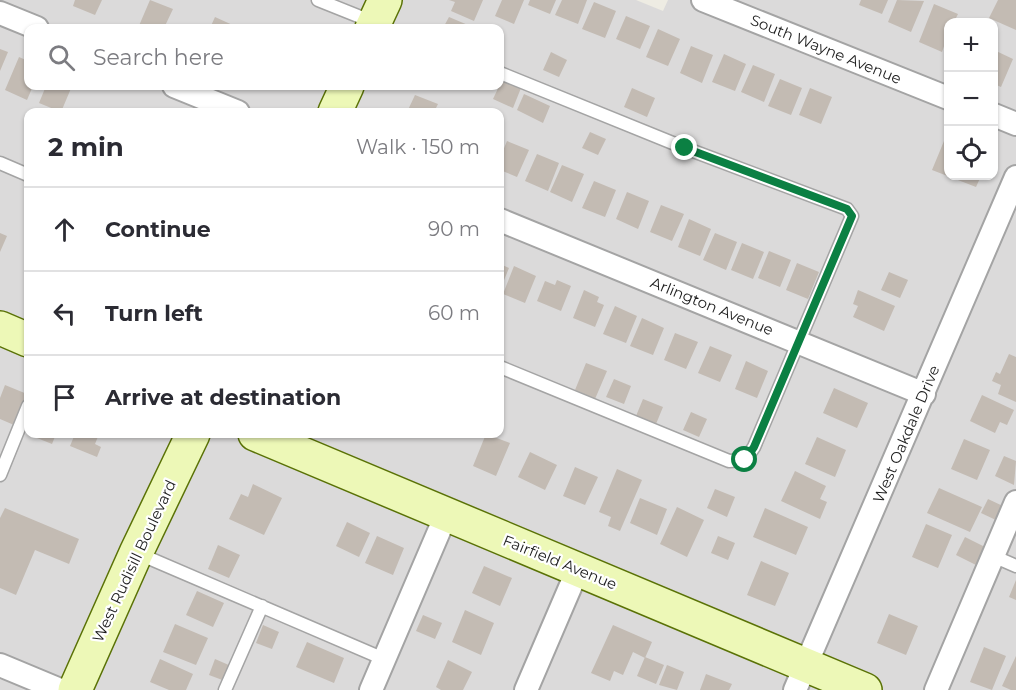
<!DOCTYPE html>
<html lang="en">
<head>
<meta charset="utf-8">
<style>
  body { margin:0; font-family:Montserrat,sans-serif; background:#f7f7f7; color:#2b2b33 }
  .controls { position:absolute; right:18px; top:18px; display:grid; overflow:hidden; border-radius:12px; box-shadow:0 2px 4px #0004 }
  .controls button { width:54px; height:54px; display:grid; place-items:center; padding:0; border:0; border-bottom:2px solid #e1e1e2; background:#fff; color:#2b2b33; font:30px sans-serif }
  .stop { position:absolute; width:18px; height:18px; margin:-14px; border:4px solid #0b8043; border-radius:50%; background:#fff }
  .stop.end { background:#0b8043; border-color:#fff; box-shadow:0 2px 6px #0008 }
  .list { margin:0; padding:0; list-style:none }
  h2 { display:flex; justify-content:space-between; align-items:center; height:78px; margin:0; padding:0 24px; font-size:26px }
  h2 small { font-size:20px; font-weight:400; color:#7c7c81 }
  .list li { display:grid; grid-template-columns:39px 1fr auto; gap:18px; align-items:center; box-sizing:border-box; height:84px; padding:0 24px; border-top:2px solid #e1e1e2 }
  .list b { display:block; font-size:22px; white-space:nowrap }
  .list em { font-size:20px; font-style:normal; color:#7c7c81 }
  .icon { flex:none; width:33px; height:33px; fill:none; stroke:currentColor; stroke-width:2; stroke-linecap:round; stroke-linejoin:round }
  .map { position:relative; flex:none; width:1016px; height:690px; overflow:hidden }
  .search { position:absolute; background:#fff; box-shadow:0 2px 4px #0004; left:24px; top:24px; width:480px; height:66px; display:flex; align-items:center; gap:15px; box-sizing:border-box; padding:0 21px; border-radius:12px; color:#7c7c81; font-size:22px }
  .panel { position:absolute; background:#fff; box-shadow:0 2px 4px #0004; left:24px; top:108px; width:480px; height:330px; border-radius:12px }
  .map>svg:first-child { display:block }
  .residential { fill:#dbdada; fill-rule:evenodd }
  .building { fill:#c3bbb3 }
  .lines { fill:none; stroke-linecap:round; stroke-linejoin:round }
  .lane-casing { stroke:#a4a4a4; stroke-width:15 }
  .street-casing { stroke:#a4a4a4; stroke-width:26 }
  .secondary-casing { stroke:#5a7206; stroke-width:36 }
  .lane { stroke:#fff; stroke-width:12 }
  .street { stroke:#fff; stroke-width:22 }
  .secondary { stroke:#edf8b7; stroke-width:33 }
  .route { stroke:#0b8043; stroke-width:8 }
  .labels { text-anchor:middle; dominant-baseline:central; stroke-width:4.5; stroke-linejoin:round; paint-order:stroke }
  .street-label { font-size:15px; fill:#1d1d1d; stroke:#fff }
</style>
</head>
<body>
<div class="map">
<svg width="1016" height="690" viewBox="0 0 1016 690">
  <rect width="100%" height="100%" fill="#eeece3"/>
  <path class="residential" d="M0,0H636L663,11L668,0H1016V690H0ZM948,22H994V176H948ZM28,28H500V86H28ZM28,112H500V434H28Z"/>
  <path class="building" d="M75,0H102L95,15L73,6Z
    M150,0L173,9L164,28H138Z
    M449,0H483L474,21L451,11L455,2Z
    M502,0H524L514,24L495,16Z
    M530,0H556L550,14L528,5Z
    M562,0H587L578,24L555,15Z
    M861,0H888L882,14L859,5Z
    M897,0L924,1L911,32L888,22Z
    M998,0H1016V30L989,18Z
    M594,2L616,11L605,38L582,29Z
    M934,4L958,14L954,22H948V35L942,52L919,42Z
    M626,16L650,26L640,49L616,39Z
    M215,17L237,27L236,28H210Z
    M449,17L475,28H443Z
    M658,29L680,39L668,66L646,57Z
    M691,46L713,55L702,83L680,73Z
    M0,49L8,52L0,71Z
    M994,50L1013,59L1001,87L994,84Z
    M551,52L567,60L559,77L543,70Z
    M724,54L746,64L735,91L712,82Z
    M19,57L28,61V86H33L27,100L5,90Z
    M753,65L775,74L764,102L741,92Z
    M780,79L802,88L791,115L768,106Z
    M502,80L521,88L513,108L493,99Z
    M46,86H72L61,112L39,103Z
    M632,88L655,98L647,117L624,107Z
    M810,88L832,97L821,124L799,115Z
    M524,94L550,106L543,123L517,110Z
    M415,95L438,104L434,112H407Z
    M590,132L606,139L598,155L582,148Z
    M507,141L529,150L517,177L500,170V158Z
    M944,141L948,143V176H981L976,187L932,170Z
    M537,154L559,163L548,191L525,181Z
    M562,165L584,174L572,202L550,192Z
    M594,181L616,190L605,217L582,208Z
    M627,192L649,201L638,229L616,219Z
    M661,205L684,214L672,241L650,232Z
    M689,219L711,229L700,256L678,247Z
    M0,233L7,236L0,252Z
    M715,233L737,242L726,270L703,260Z
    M742,243L764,252L753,279L731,270Z
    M769,251L791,260L780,287L758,278Z
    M797,263L819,272L808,299L786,290Z
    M500,264L509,268L500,290Z
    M514,266L536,276L525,303L503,294Z
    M889,272L908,280L900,298L881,290Z
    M557,280L571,286L561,311L537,301L545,281L555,285Z
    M584,290L599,297L597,302L604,305L595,327L573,318Z
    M858,290L895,306L884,331L853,317L858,306L853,304Z
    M615,306L637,316L626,343L603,334Z
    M642,318L664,328L653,355L630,346Z
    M675,333L698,342L686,369L664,360Z
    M710,346L732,355L720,382L698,373Z
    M1009,354L1016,357V402L998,394L1001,385L992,381L996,372L1000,374Z
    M746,361L768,371L757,398L735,389Z
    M586,363L607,371L595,399L575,390Z
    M614,379L631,386L624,404L606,397Z
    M5,385L27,394L14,425L0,419V398Z
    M834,388L868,403L857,428L823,413Z
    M982,395L1014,410L1007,425L1000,422L995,433L970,421Z
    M643,399L663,407L656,424L636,416Z
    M691,412L707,419L699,437L683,430Z
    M27,434H56L52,444Z
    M75,434H99L95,444L101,447L97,457L70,446Z
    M486,434L510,443L496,476L473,466Z
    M817,437L846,450L835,477L805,464Z
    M964,439L990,450L977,480L951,469Z
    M530,452L557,465L545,490L518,477Z
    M1004,456L1016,461L1014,485L995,476Z
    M575,467L598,477L585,505L563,496Z
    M617,469L642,480L620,531L608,526L611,517L599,512Z
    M795,471L826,486L820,499L827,502L820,519L781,501Z
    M253,484L282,498L264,535L229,519L241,494L248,497Z
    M939,488L982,507L970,532L927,513Z
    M715,489L735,497L727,517L707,508Z
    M640,498L667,509L657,535L630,523Z
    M988,499L1005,507L998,521L981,513Z
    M677,507L704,520L687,557L660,544Z
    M5,508L79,539L69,564L35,550L16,595L0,588V518Z
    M765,508L808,527L796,555L753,537Z
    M347,522L370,533L359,557L336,546Z
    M926,524L952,535L938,568L912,557Z
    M377,536L404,548L393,575L365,563Z
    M718,536L735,543L728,560L711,553Z
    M965,537L987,548L978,566L956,555Z
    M218,545L240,555L229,578L208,569Z
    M761,561L789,573L775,606L747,595Z
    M484,566L512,578L500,606L472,593Z
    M1016,580V600L1009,597Z
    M197,591L224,603L213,627L186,615Z
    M465,610L494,623L481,655L452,642Z
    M889,614L918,626L906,655L877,643Z
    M423,615L442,623L435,639L416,631Z
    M175,624L208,638L196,665L163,652Z
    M263,625L279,632L272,649L256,643Z
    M613,625L652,642L645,658L633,652L623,675L614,671L610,681L591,673Z
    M307,642L344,658L334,683L296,667Z
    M984,647L1006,656L992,690L970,682Z
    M1016,656V690H1011L1002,686Z
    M645,657L664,665L656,684L637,676Z
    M160,659L193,674L186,690H169L150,682Z
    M215,659L231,666L225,681L209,675Z
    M448,660L472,672L463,690H441L436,687Z
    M667,665L684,672L677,690L659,685Z
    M706,674L732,684L729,690H700Z"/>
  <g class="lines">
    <g class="lane-casing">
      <path id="lane" d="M318,0L373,22
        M500,73L685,148L847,209L852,216L754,447L745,460L729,461L500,367
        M0,163L28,175
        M0,475L28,406
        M137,553L384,659
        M993,556L1016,566
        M225,690L262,606"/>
    </g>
    <g class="street-casing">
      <path id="street" d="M703,0L948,98
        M0,13L37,28
        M174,86L238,112
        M994,115L1016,124
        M500,220L924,394
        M0,665L60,690
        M371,690L446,515
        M526,690L578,569
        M795,690L1016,177
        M936,690L1016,502"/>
    </g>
    <g class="secondary-casing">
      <path id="secondary" d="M372,28L385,0
        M335,112L347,86
        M0,328L28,340
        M255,434L865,690
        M75,690L136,553L193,434"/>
    </g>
    <use href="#lane" class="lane"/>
    <use href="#street" class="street"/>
    <use href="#secondary" class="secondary"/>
  </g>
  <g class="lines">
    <path class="route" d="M685,148L847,209L852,216L754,447L745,460"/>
  </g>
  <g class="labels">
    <g class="street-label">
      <text transform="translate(826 49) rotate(22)">South Wayne Avenue</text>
      <text transform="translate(712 306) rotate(22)">Arlington Avenue</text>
      <text transform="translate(906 434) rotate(-67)">West Oakdale Drive</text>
      <text transform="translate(134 561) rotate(-65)">West Rudisill Boulevard</text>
      <text transform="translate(560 562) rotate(22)">Fairfield Avenue</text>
    </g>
  </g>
</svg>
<div class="controls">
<button>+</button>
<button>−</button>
<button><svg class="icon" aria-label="locate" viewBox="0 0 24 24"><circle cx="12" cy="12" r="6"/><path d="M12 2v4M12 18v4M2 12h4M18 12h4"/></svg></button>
</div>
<div class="stop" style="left:745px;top:460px"></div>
<div class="stop end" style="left:685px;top:148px"></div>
<div class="search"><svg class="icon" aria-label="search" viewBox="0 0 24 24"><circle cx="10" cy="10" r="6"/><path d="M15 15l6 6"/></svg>Search here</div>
<section class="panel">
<h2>2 min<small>Walk · 150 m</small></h2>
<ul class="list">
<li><svg class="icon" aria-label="ahead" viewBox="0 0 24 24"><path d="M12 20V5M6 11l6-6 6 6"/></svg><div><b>Continue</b></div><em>90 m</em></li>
<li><svg class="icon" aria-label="left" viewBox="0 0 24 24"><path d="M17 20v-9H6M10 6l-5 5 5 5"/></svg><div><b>Turn left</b></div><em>60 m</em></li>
<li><svg class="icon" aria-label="arrive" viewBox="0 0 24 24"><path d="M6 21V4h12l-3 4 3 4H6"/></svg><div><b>Arrive at destination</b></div></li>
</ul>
</section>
</div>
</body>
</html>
